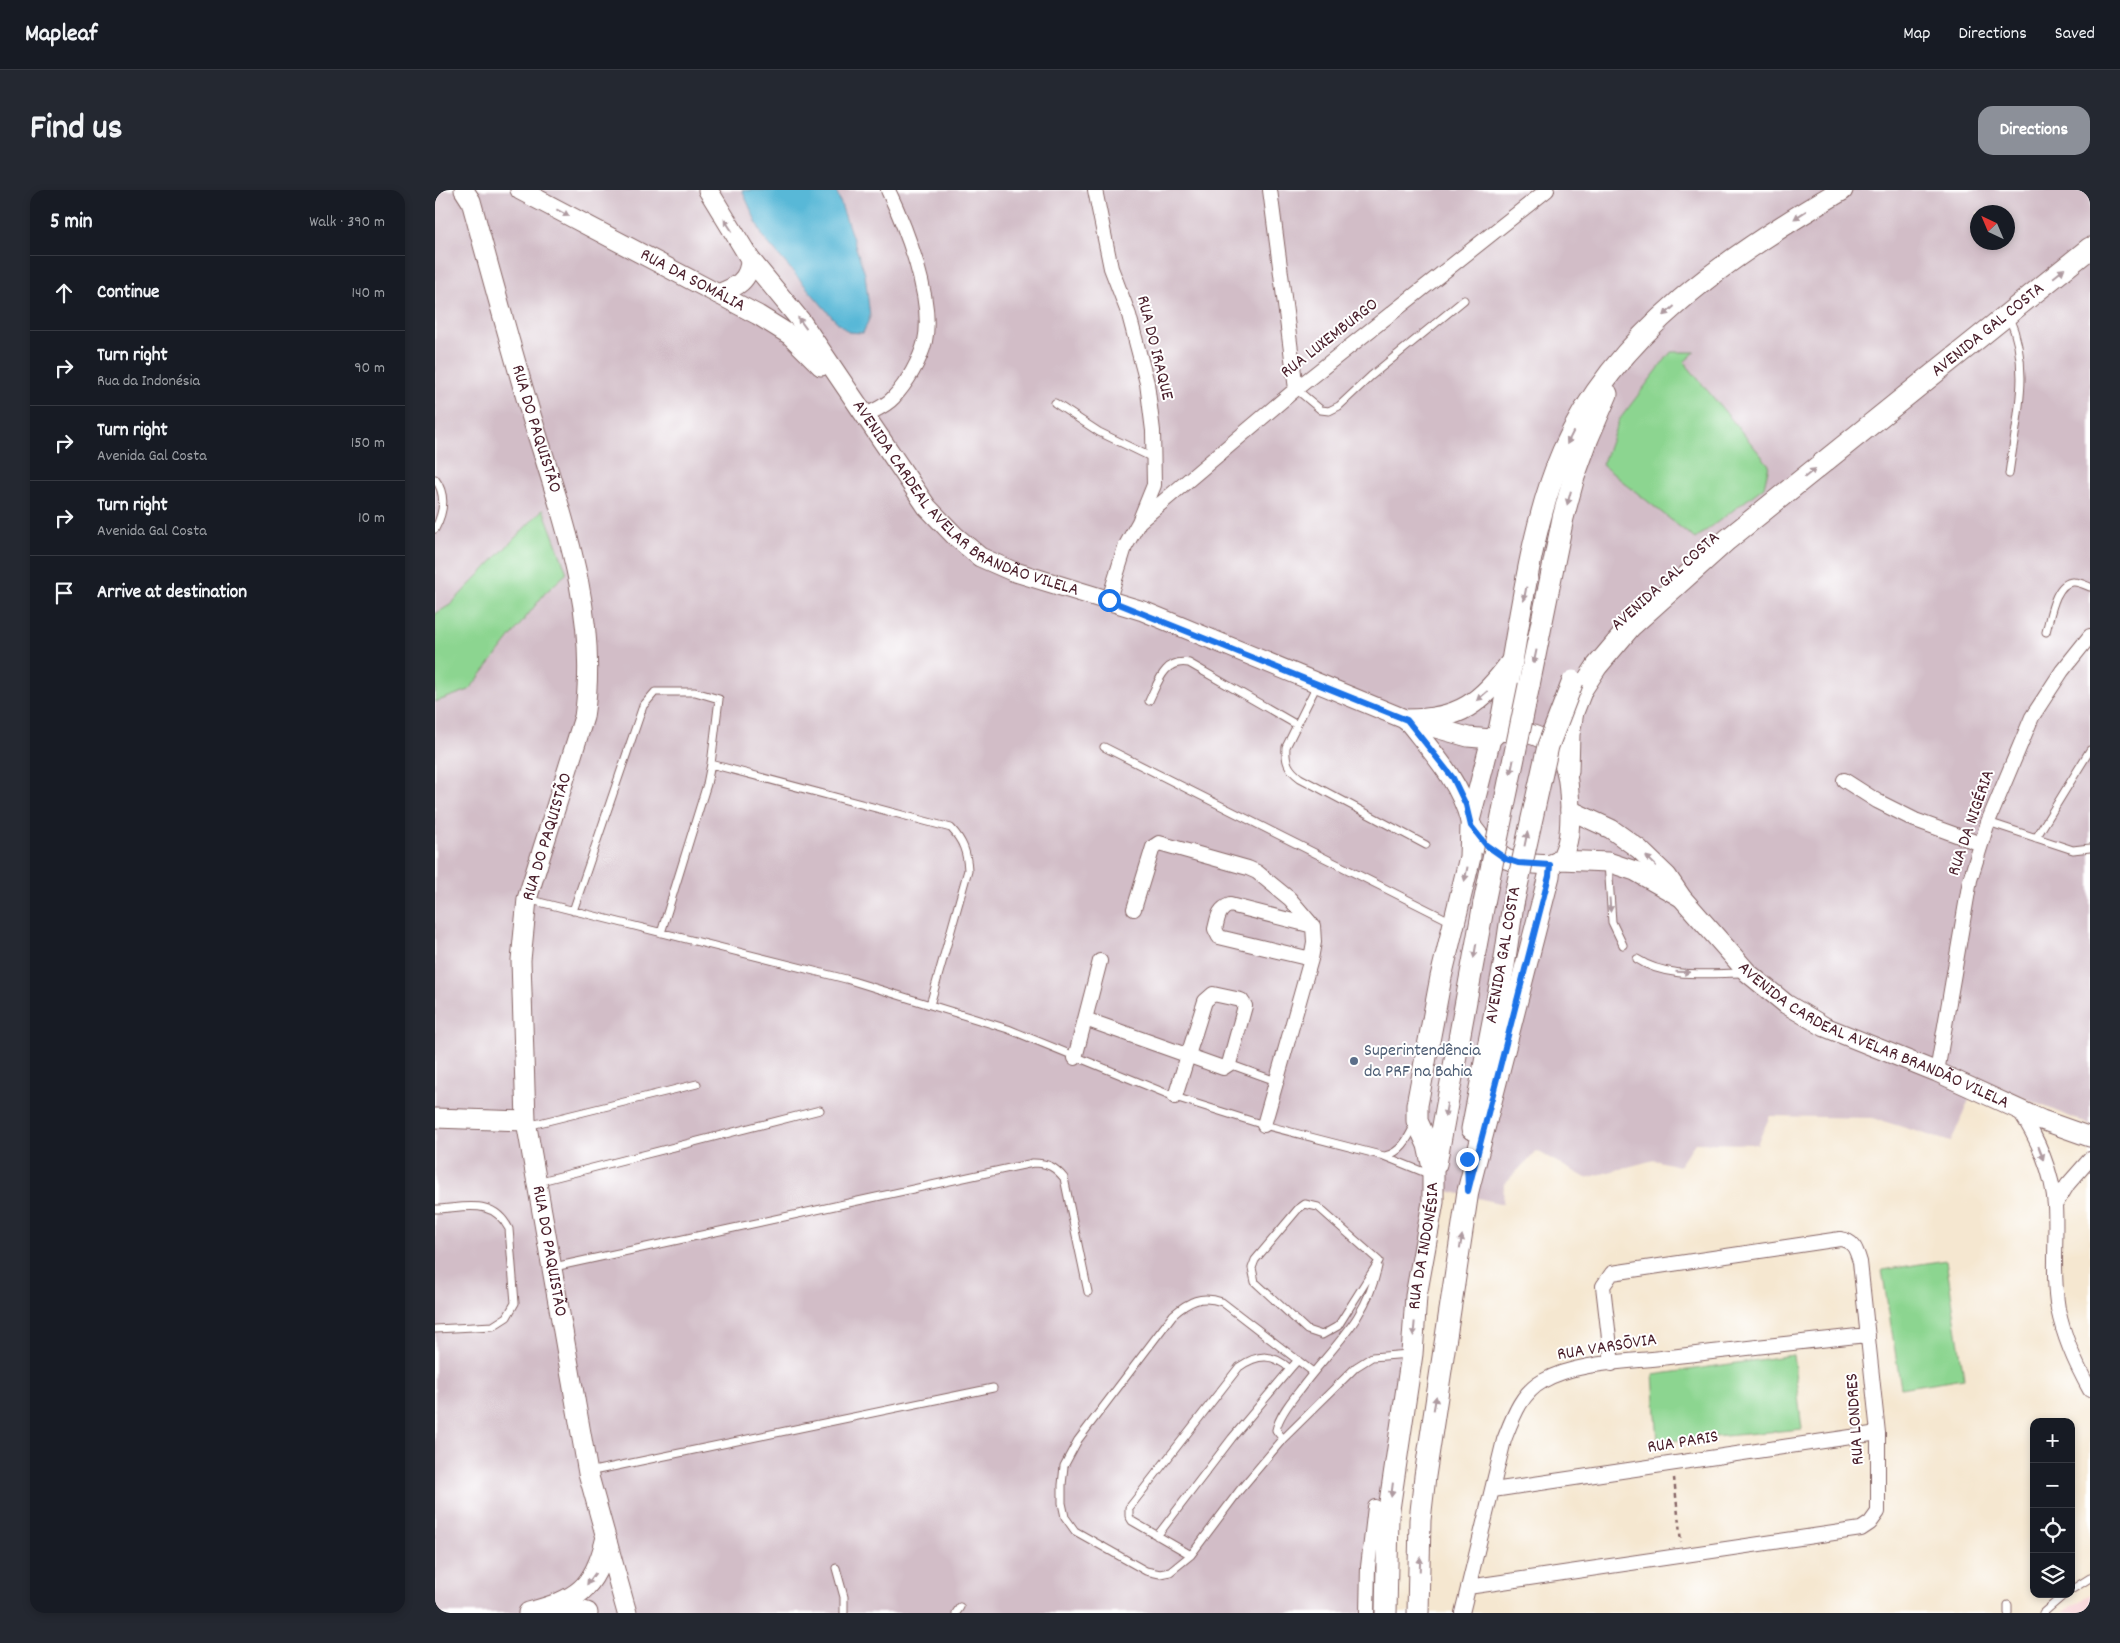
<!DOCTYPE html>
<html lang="en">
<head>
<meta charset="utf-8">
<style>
  body { margin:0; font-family:Dekko,sans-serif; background:#242831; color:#f1f3f6 }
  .controls { position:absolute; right:15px; bottom:15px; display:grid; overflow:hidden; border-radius:10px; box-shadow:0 2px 8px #0003 }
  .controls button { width:45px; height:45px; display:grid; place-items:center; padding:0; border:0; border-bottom:1px solid #363941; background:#171b24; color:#f1f3f6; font:25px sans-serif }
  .compass { position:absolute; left:1535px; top:15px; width:45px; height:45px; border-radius:50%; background:#171b24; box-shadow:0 2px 8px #0003; rotate:316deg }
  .stop { position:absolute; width:15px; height:15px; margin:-11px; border:4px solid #1a73e8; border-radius:50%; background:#fff }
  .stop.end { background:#1a73e8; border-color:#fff; box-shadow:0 1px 5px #0008 }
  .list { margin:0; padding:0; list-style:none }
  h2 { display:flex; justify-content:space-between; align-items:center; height:65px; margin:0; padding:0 20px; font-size:21px }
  h2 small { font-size:16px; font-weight:400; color:#9ea1a6 }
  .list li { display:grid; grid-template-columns:32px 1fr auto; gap:15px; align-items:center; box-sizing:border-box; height:75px; padding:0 20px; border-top:1px solid #363941 }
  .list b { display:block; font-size:19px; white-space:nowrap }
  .list p { margin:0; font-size:16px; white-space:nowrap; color:#9ea1a6 }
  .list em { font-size:16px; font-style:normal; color:#9ea1a6 }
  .icon { flex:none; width:28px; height:28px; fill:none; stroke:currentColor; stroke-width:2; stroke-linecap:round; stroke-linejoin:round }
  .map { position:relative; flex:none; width:1655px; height:1423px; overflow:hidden; border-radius:15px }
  header { display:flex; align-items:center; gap:30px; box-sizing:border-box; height:70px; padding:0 25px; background:#171b24; border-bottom:1px solid #363941 }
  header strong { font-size:24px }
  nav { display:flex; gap:28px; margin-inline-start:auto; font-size:18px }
  .intro { display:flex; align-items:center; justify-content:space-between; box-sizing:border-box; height:120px; padding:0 30px }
  h1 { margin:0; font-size:35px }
  .button { padding:12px 22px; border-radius:15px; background:#8c9099; color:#fff; font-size:18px; font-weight:700 }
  main { display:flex; gap:30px; padding:0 30px }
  aside { flex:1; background:#171b24; border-radius:15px; box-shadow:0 2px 8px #0003 }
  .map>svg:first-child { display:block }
  .built { fill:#f7cfd3 }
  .industrial { fill:#d2bdc7; fill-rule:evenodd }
  .green { fill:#8cd590; stroke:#6b7a5e }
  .water { fill:#59b8d7; stroke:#526c81 }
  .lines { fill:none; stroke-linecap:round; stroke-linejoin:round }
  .service-casing { stroke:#866565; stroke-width:9 }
  .minor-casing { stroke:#866565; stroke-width:16 }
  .secondary-casing { stroke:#866565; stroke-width:21 }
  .primary-casing { stroke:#866565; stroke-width:23 }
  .path { stroke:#866565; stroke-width:2.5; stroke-dasharray:4 4; stroke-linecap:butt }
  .service { stroke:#fff; stroke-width:7 }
  .minor { stroke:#fff; stroke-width:14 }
  .secondary { stroke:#fff; stroke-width:19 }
  .primary { stroke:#fff; stroke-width:21 }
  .primary-bridge-casing { stroke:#866565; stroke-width:23; stroke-linecap:butt }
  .primary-bridge { stroke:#fff; stroke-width:21 }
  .oneway { fill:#ae9aa0 }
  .route { stroke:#1a73e8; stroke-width:6 }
  .service-dot { fill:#5c6f8a; stroke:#fff; stroke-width:2 }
  .labels { text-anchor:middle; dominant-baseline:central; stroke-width:4; stroke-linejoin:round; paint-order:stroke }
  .street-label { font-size:18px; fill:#4a1f2b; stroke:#fff }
  .service-label { font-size:18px; fill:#4e5e75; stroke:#fff; text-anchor:start }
</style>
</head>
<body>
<header>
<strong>Mapleaf</strong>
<nav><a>Map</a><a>Directions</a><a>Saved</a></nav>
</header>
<div class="intro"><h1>Find us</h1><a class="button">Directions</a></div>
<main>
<aside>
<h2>5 min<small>Walk · 390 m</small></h2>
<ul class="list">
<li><svg class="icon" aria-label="ahead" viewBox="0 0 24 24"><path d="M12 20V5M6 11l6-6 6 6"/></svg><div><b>Continue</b></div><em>140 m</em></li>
<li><svg class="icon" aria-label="right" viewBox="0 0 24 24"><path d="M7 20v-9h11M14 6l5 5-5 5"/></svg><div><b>Turn right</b><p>Rua da Indonésia</p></div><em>90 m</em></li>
<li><svg class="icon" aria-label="right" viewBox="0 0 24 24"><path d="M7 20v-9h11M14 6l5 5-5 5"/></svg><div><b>Turn right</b><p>Avenida Gal Costa</p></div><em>150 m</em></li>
<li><svg class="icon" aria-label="right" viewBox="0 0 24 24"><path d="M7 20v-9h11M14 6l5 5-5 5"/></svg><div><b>Turn right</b><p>Avenida Gal Costa</p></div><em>10 m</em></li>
<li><svg class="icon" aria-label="arrive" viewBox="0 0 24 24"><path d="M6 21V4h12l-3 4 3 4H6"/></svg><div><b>Arrive at destination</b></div></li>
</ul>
</aside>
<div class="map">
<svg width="1655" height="1423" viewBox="0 0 1655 1423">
  <rect width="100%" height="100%" fill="#fff"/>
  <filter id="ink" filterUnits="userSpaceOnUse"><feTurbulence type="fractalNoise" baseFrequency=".02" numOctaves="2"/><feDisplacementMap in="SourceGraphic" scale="10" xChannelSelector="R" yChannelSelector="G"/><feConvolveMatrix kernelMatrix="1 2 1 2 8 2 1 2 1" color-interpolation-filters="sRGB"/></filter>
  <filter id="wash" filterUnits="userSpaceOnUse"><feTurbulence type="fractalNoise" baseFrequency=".0096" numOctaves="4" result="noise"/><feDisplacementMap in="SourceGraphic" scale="20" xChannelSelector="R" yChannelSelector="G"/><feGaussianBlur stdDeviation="1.12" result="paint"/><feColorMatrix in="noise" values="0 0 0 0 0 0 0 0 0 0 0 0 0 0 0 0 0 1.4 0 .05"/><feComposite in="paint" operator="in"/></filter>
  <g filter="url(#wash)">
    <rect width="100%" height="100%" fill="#f5e7d0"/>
    <path class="built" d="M1655,1404V1423H1627Z"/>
    <path class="industrial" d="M0,0H1655V935L1543,889L1516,952L1438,928L1335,926L1322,954L1260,953L1244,976L1219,970L1151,988L1102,961L1069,994L1068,1014L1013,1001L969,1170L948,1423H0ZM1542,22H1572V52H1542Z"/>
    <path class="green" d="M1236,162H1260L1249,172L1334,275L1329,297L1260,349L1167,275L1184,230Z
      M108,319L132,383L110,403L34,500L0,512V424L15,415Z
      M1511,1070L1529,1188L1466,1198L1447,1080Z
      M1358,1165L1367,1239L1223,1252L1218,1185Z"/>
    <path class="water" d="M307,0H401L430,84L435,127L428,143L413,142L398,128L328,47Z"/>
  </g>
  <g filter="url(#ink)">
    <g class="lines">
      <g class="service-casing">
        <path id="service" d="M1574,127C1597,180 1581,229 1574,284
          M861,199L886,220L894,221L904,216L936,186L1029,110
          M620,213L664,242L718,268
          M0,289C12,305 9,322 0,339
          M1611,442C1615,428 1620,391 1639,392C1644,392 1650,395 1655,397
          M882,495L851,557C850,572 853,579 865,588L991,655
          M714,511C723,493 729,468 754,473L862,535
          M669,557L1017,732
          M1553,632L1638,660L1655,658
          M1601,648L1655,560
          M1173,673L1177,732L1188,755
          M92,709L411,789L573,839L740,907L829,935L949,966L996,985
          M138,721L208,516L220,502H260L284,509L276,574
          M226,743L272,594L276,574L516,638C528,651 532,662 533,680L495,815
          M1202,769C1232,789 1274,783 1309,783
          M794,874L841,891
          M92,936L262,894
          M950,966C965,963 973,949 979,936
          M102,992L385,920
          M870,1014L883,1017L944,1071L903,1136L887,1145L872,1140L820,1092L817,1078L820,1070L863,1019Z
          M0,1019C30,1018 58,1007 74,1039L80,1113L72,1127L58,1136L0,1139
          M119,1077L598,973C613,973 620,977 629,988L653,1102
          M878,1182L787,1112C766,1105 754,1111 738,1125L643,1250L629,1276L627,1295V1313L630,1327L640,1341L711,1381L725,1384L735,1382L756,1365L804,1301L848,1249L921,1177L937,1167L974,1164
          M848,1249L841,1240C844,1226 855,1212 864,1201C896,1157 931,1132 943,1076
          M153,1282L558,1198
          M722,1346L797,1248L855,1179
          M756,1365L697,1331L694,1326V1318L804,1177C823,1164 838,1163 855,1179L863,1170
          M401,1378L409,1407V1423
          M1636,1400L1655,1388
          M521,1423L525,1417
          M1573,1423V1415
          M1608,1423L1630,1404"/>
      </g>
      <g class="minor-casing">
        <path id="minor" d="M660,0L676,78L694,125L712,193L718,241L719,295L704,332L690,357L674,409
          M835,0L861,199
          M429,226C438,221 451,216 458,208C472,193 485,171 490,151C499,109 471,38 453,0
          M704,332L861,199L1112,0
          M1409,590L1442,611L1480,630L1546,654
          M699,719L718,657L724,653L813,678L822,682L855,709L878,736L879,752L876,769L829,935
          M876,769L784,747L780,739C783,728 783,719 795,715L878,736
          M650,829L788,878L794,874L810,816L806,810L778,804L770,811L740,907
          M640,868L665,771
          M1502,882L1535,690L1553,632L1597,527L1627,481L1655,446
          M1584,920C1602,947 1618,983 1620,1016C1622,1050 1617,1085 1623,1119C1629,1148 1641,1175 1655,1200
          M1620,1015L1633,994L1655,969
          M1058,1300L1443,1243
          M1033,1397L1426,1339L1435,1333L1443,1322V1243L1425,1072C1421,1059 1419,1051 1405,1049L1177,1083L1168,1096L1177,1174
          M932,1423L933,1377L940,1317
          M1027,1423L1069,1250C1078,1227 1086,1203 1108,1191C1138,1173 1190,1172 1226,1168C1295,1160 1364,1152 1433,1145"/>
      </g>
      <g class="secondary-casing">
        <g id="secondary">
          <path id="s1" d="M29,0L36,11C54,77 72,143 91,208C121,311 166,417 149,527L92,709L86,770L91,931L153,1283L192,1423"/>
          <path id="s2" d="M85,0L323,125L355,145L386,176"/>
          <path id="s3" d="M273,0L315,69L366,131L492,317L520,346L545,367L577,381L708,421L972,530L1033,547L1056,549"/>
          <path d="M283,104C301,97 315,91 315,69"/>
          <path d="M972,530C997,562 1025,591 1035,631"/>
          <path id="s4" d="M1135,620L1176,639L1204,659L1232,686L1247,708L1313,783L1351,814L1390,837L1502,882L1607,930L1655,947"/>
          <path d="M1125,670C1135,654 1135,636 1135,618C1133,584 1133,555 1095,544C1085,541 1074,542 1064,541L1056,549L1035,631L1036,636L1051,655L1071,669L1083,673L1115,675L1125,670L1173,672L1200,681L1244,706"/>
          <path d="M0,928L91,931"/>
        </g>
      </g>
      <g class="primary-casing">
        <g id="primary">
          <path d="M1094,495L1128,328L1139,287L1153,248L1172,204"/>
          <path d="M972,530C1024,530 1047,513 1077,471"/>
          <path d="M1064,541C1083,452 1092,344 1128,261C1181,141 1297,64 1407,0"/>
          <path id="s5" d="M1133,581L1134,544L1138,522L1147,499L1162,476L1195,437L1292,350L1655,58"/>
          <path d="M1037,939L1069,775L1078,714"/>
          <path d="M1001,974L1049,713"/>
          <path d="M124,1415L152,1423"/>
          <path d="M94,1423C142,1410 159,1400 171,1351"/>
          <path id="s6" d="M951,1423L953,1326L977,1164L981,1106L998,1012V978L993,955L982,931V915L1006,787L1035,667L1036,636"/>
          <path d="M983,1423L985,1330L990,1286L1033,1001L1114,686L1115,675"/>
        </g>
      </g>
      <path class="path" d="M1239,1288L1246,1352"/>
      <use href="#service" class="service"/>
      <use href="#minor" class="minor"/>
      <use href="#secondary" class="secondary"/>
      <use href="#primary" class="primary"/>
      <g class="primary-bridge-casing">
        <path id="primary-bridge" d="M1049,713L1094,495
          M1078,714L1113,556L1138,491"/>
      </g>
      <use href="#primary-bridge" class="primary-bridge"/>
    </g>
    <defs><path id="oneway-solid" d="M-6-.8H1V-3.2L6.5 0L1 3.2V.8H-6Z" transform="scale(1.25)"/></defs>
    <g class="oneway">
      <use href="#oneway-solid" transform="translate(128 23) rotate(28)"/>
      <use href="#oneway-solid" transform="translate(1365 25) rotate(147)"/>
      <use href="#oneway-solid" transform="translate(293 35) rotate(-123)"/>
      <use href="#oneway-solid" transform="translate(1624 83) rotate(-39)"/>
      <use href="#oneway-solid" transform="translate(1234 121) rotate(138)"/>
      <use href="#oneway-solid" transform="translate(367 133) rotate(-126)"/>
      <use href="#oneway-solid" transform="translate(1135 248) rotate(117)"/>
      <use href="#oneway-solid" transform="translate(1375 283) rotate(-39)"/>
      <use href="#oneway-solid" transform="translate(1134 308) rotate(105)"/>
      <use href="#oneway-solid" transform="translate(1090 404) rotate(101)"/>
      <use href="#oneway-solid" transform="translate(1100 467) rotate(102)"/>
      <use href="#oneway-solid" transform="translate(1047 506) rotate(139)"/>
      <use href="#oneway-solid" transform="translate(1077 577) rotate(102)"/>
      <use href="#oneway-solid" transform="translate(1091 649) rotate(-78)"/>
      <use href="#oneway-solid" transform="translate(1216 671) rotate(-136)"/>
      <use href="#oneway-solid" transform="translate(1031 684) rotate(102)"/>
      <use href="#oneway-solid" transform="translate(1175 715) rotate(86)"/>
      <use href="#oneway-solid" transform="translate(1040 761) rotate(100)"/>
      <use href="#oneway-solid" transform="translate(1248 782) rotate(1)"/>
      <use href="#oneway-solid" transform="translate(1011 920) rotate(100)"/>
      <use href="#oneway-solid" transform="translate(1606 963) rotate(69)"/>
      <use href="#oneway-solid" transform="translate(1026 1052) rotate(-81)"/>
      <use href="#oneway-solid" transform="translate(979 1139) rotate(95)"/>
      <use href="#oneway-solid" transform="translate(1000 1213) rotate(-80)"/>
      <use href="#oneway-solid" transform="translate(957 1300) rotate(97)"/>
      <use href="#oneway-solid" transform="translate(985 1374) rotate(-88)"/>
      <use href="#oneway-solid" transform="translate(156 1389) rotate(126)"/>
    </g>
  </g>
  <g class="lines" filter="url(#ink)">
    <path class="route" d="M674,410L972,530L1018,588L1031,615L1036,636L1051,655L1071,669L1083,673L1115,675L1114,686L1033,1001L1032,969"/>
  </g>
  <circle class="service-dot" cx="919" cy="871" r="5"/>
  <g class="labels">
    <g class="street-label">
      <text stroke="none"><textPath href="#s2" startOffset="195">RUA DA SOMÁLIA</textPath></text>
      <text stroke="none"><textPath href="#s5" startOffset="628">AVENIDA GAL COSTA</textPath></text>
      <text transform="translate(895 149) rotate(-38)">RUA LUXEMBURGO</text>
      <text transform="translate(719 158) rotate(76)">RUA DO IRAQUE</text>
      <text stroke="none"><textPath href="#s1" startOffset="250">RUA DO PAQUISTÃO</textPath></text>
      <text stroke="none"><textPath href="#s3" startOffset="411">AVENIDA CARDEAL AVELAR BRANDÃO VILELA</textPath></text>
      <text transform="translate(1231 392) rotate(-42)">AVENIDA GAL COSTA</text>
      <text transform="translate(1537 633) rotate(-71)">RUA DA NIGÉRIA</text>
      <text transform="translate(113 647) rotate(-73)">RUA DO PAQUISTÃO</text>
      <text transform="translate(1069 765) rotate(-80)">AVENIDA GAL COSTA</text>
      <text stroke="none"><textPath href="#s4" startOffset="386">AVENIDA CARDEAL AVELAR BRANDÃO VILELA</textPath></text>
      <text stroke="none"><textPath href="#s6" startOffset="370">RUA DA INDONÉSIA</textPath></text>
      <text stroke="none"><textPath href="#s1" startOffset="1090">RUA DO PAQUISTÃO</textPath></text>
      <text transform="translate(1172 1158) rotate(-9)">RUA VARSŌVIA</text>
      <text transform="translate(1421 1229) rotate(-94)">RUA LONDRES</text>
      <text transform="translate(1248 1253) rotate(-9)">RUA PARIS</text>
    </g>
    <g class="service-label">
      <text x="929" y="861">Superintendência<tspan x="929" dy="21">da PRF na Bahia</tspan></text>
    </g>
  </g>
</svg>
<div class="controls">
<button>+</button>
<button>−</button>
<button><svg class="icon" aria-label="locate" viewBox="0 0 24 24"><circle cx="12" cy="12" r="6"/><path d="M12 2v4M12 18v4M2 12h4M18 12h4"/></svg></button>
<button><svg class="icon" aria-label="layers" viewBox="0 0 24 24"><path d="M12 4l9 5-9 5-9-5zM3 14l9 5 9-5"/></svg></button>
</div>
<svg class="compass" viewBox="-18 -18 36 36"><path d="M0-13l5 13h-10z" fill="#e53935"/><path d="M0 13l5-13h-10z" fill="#9ea1a6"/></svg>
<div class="stop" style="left:674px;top:410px"></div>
<div class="stop end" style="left:1032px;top:969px"></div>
</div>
</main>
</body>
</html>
